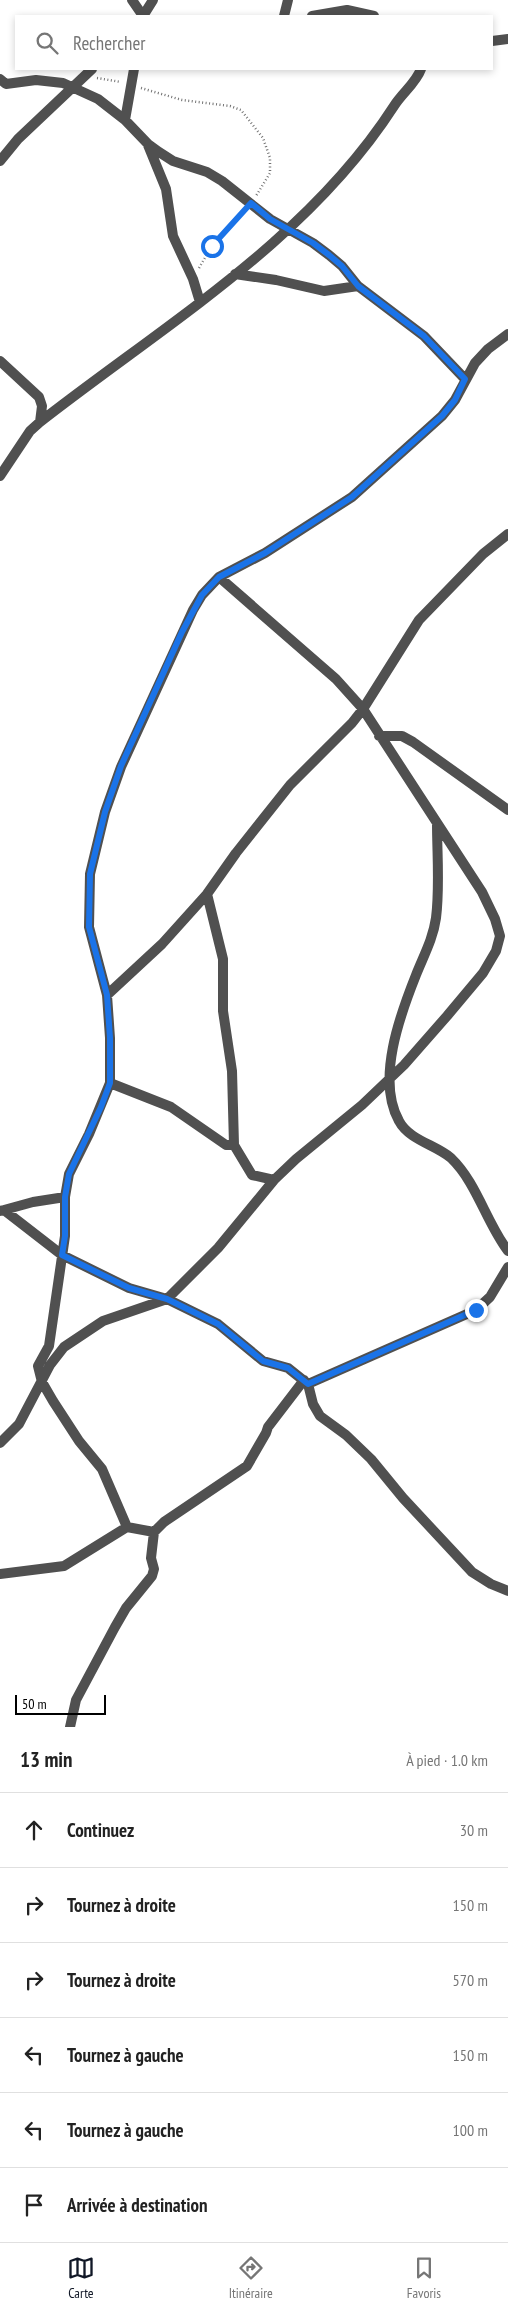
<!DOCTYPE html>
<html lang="fr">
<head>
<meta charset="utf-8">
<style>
  body { margin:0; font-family:"PT Sans Narrow",sans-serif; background:#f6f6f6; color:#222 }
  .scale { position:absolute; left:15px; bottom:12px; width:91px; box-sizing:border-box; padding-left:5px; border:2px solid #000; border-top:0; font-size:14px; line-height:18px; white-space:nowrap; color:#000; -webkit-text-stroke:4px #fff; paint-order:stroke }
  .stop { position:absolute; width:15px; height:15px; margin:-11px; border:4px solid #1a73e8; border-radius:50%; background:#fff }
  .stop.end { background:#1a73e8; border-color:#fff; box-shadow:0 1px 5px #0008 }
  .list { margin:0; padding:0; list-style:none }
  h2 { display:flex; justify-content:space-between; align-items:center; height:65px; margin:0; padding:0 20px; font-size:21px }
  h2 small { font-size:16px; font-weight:400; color:#767676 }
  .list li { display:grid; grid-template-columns:32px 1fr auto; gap:15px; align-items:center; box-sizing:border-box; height:75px; padding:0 20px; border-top:1px solid #e0e0e0 }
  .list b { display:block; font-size:19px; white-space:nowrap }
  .list em { font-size:16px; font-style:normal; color:#767676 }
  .icon { flex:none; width:28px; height:28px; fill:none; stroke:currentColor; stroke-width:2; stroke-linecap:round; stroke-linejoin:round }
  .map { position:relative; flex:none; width:508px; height:1727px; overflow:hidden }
  .search { position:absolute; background:#fff; box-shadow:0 2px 8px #0003; left:15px; right:15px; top:15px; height:55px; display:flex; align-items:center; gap:12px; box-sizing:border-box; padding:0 18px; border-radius:0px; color:#767676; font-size:19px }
  .sheet { height:515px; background:#fff }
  nav { display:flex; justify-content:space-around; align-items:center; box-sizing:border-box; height:70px; border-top:1px solid #e0e0e0; background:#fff; font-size:14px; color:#767676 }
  nav a { display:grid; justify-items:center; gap:2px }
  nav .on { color:#111827 }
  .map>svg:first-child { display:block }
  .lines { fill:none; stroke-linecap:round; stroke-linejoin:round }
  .path { stroke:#727272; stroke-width:2.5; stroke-dasharray:1 2.5; stroke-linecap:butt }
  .minor { stroke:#505050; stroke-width:10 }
  .route { stroke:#1a73e8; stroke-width:6 }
</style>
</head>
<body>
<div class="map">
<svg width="508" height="1727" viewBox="0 0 508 1727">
  <rect width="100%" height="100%" fill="#fff"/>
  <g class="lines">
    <path class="path" d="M97,78L121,82
      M141,88L182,100L230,106L241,110L263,138L270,158V173L256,196
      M199,268L212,246L243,212"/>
    <path class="minor" d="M132,0L143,16L153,0
      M284,16L288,0
      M312,16L347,10L374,16
      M492,41L508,39
      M0,79L6,84L36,80L63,83L98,99L125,120L148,144L159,152L173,161L207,172L222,181L270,219L313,243L329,255L342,266L358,286L424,336L465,379
      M125,120L134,69
      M148,145L166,189L173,236L193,279L200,302
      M0,161L18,139L92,69
      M235,274L276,280L324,291L358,286
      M0,361L39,397L42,406L40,422
      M0,476L30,431L40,422C164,325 307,241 394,106C402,93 416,83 421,69
      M379,736H402L413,742L508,810
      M437,823C437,854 440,887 436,918C433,939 424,955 416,975C400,1015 376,1080 399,1121C409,1140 436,1145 451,1158C477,1183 486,1222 508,1251
      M207,894L223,959V1011L232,1071L234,1145L252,1175L274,1180
      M107,995L162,944L207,894L236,853L290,785L352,723L363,709L419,620L483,554L508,534
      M110,1083L171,1107L226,1145H234
      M65,1197V1236L49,1346L38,1366L42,1382L53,1401L79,1441L102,1469L127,1527
      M4,1210L33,1202L65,1197L69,1174L89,1134L110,1083V1038L107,995L89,927L90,874L105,812L121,767L193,610L202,595L219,577L265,553L352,497L442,416L455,400L475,363L488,349L508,334
      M0,1211L4,1210L62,1255L129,1288L167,1299L218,1324L263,1361L288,1368L308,1384L313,1404L320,1416L346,1435L371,1459L403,1498L458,1557L472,1572L491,1584L508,1591
      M308,1384L476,1310L490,1297L508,1267
      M0,1443L19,1424L50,1365L64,1347L103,1321L167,1299L218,1248L274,1180L296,1159L362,1105L404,1065L447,1016L483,973L496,951L500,936L495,919L482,892L363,709L336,679L219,577
      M0,1574L64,1566L127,1527L154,1532L164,1522L247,1466L266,1433L268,1427L304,1380
      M70,1727L76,1700L115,1627L126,1608L152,1576L154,1569L151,1558L154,1532"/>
  </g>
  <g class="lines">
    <path class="route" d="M212,246L251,203L270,219L313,243L329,255L342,266L358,286L424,336L465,379L455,400L442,416L352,497L265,553L219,577L202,595L182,632L121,766L105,812L90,874L89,927L107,995L110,1038V1083L101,1107L69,1174L65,1197V1236L62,1255L129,1288L167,1299L218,1324L263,1361L288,1368L308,1384L476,1310"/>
  </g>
</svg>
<div class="scale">50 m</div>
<div class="stop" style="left:212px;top:246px"></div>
<div class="stop end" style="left:476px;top:1310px"></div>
<div class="search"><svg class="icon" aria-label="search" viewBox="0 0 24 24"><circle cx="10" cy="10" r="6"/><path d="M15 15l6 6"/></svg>Rechercher</div>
</div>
<section class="sheet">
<h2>13 min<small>À pied · 1.0 km</small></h2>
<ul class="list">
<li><svg class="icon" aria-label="ahead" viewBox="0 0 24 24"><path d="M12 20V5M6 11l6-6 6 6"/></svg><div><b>Continuez</b></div><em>30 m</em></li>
<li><svg class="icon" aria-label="right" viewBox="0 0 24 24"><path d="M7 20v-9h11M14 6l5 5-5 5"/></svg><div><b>Tournez à droite</b></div><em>150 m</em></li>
<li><svg class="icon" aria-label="right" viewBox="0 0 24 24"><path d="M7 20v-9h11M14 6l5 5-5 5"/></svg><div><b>Tournez à droite</b></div><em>570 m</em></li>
<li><svg class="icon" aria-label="left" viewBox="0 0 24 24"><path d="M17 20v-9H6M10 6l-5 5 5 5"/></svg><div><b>Tournez à gauche</b></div><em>150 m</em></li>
<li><svg class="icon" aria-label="left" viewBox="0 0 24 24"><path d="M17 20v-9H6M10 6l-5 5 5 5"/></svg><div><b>Tournez à gauche</b></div><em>100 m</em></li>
<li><svg class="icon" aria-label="arrive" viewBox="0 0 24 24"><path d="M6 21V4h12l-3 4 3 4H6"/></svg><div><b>Arrivée à destination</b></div></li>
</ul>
</section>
<nav>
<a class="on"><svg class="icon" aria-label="map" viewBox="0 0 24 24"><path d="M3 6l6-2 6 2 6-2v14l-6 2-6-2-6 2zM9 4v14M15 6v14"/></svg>Carte</a>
<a><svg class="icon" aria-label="directions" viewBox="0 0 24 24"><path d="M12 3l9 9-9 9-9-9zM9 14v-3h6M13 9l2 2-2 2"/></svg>Itinéraire</a>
<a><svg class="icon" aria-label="saved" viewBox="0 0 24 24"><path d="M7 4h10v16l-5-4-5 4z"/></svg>Favoris</a>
</nav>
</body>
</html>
